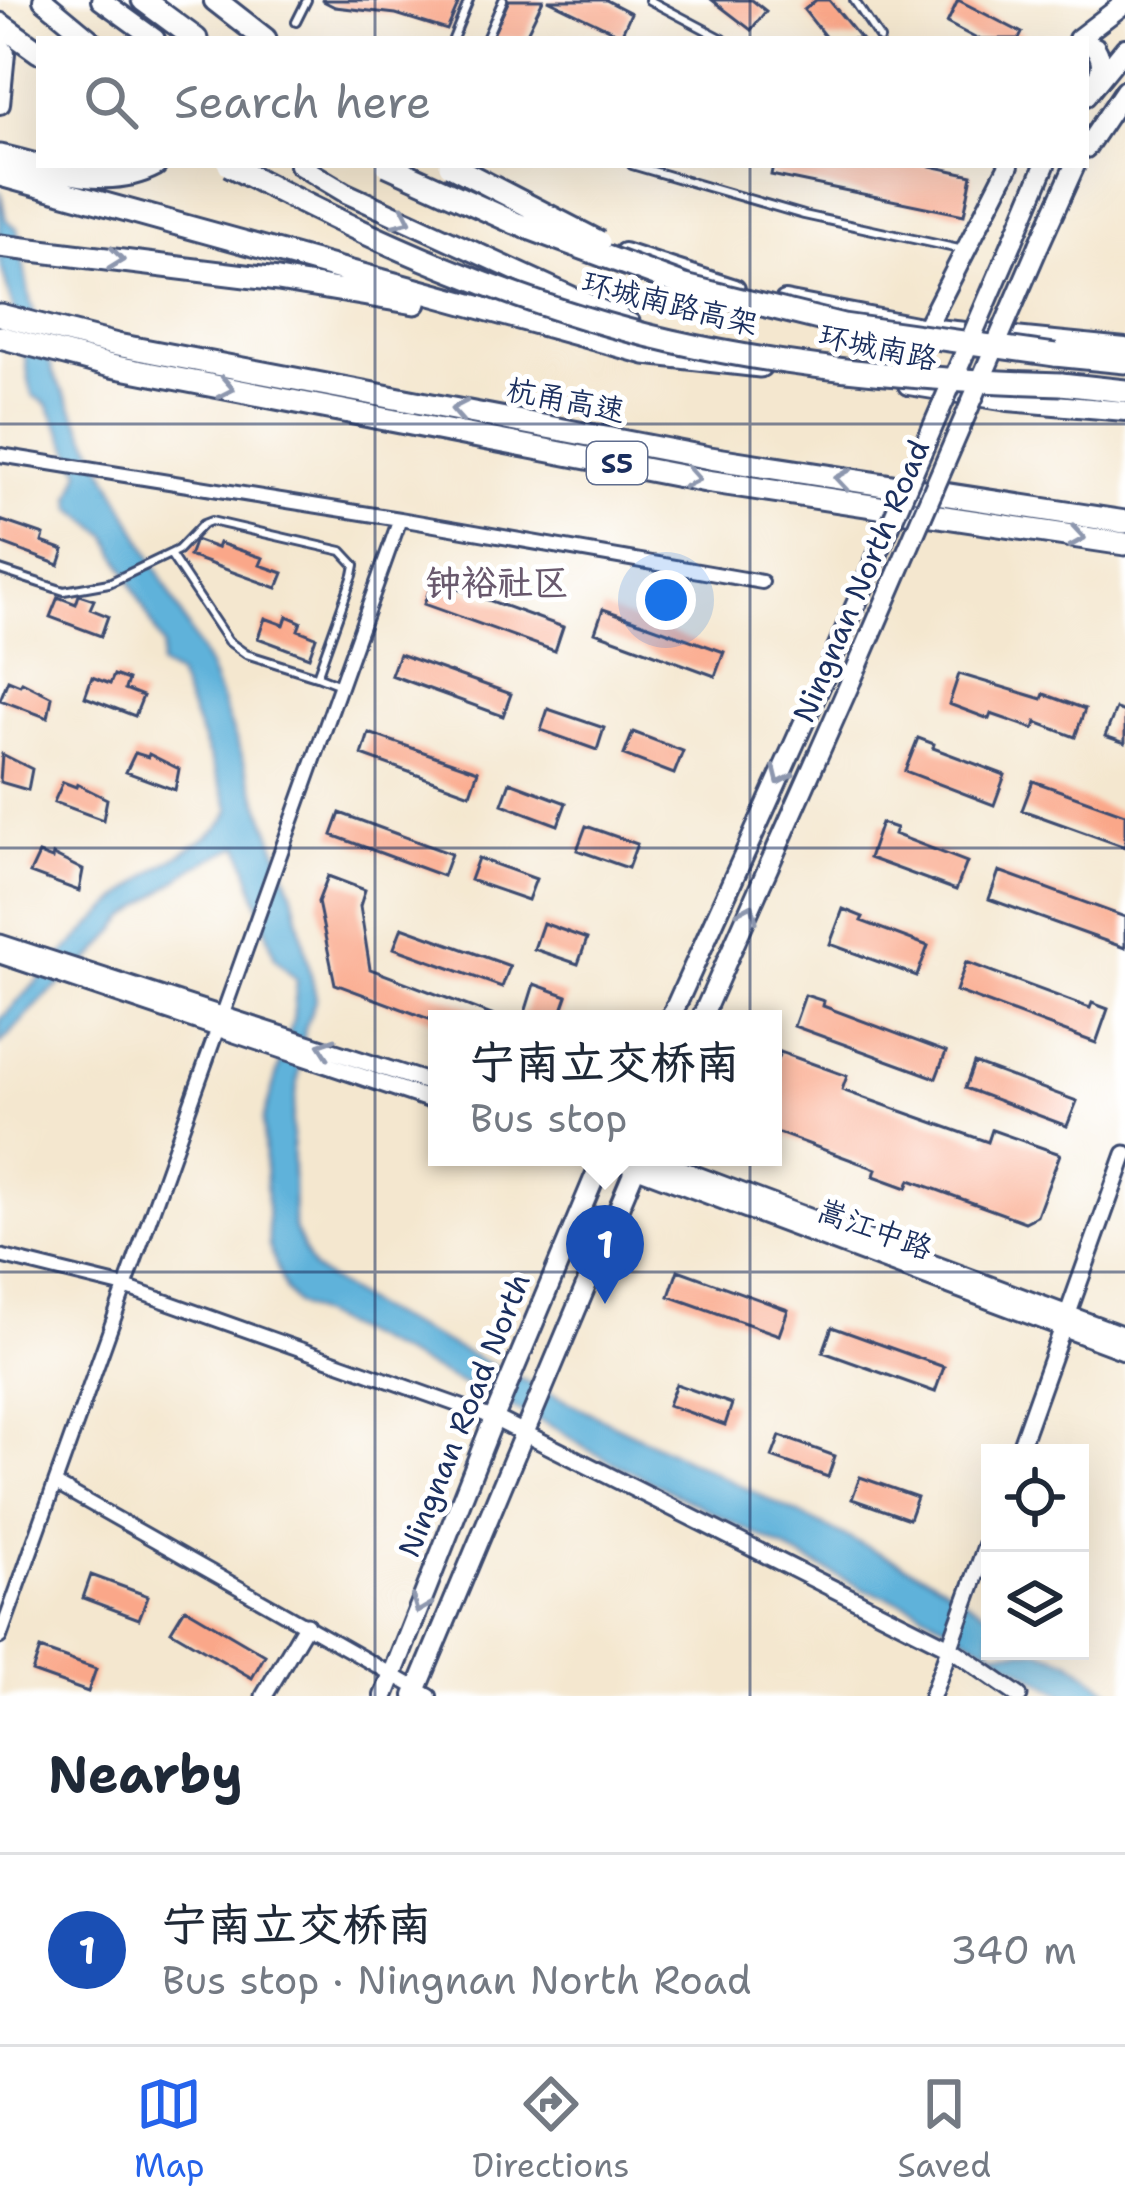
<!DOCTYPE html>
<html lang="en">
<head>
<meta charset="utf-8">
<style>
  body { margin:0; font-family:"Shantell Sans","LXGW WenKai TC",sans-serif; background:#f6f6f7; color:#1f2937 }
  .controls { position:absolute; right:36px; bottom:36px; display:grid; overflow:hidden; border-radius:0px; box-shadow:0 12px 48px #0002 }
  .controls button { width:108px; height:108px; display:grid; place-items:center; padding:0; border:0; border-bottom:3px solid #e0e1e3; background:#fff; color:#1f2937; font:60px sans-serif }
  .you { position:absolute; left:666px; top:600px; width:42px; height:42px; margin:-30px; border:9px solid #fff; border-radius:50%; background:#1a73e8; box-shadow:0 0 0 18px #1a73e833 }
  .badge { display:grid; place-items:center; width:78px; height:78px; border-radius:50%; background:#2563eb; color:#fff; font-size:39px; font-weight:700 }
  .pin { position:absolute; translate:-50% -99px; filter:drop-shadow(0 3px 6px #0008) }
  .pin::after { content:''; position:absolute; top:63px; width:42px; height:36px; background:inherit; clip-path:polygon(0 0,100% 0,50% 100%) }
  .popup { position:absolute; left:428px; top:1010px; width:354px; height:156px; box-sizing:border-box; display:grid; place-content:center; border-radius:0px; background:#fff; filter:drop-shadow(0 3px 9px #0005); font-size:39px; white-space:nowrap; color:#747a83 }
  .popup b { font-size:45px; color:#1f2937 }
  .popup::after { content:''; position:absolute; left:50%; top:100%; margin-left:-24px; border:24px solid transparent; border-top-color:#fff }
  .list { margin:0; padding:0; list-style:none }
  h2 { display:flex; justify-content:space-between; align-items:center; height:156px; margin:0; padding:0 48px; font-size:51px }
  h2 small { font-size:39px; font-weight:400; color:#747a83 }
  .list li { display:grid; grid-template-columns:78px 1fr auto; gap:36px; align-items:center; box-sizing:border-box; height:192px; padding:0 48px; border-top:3px solid #e0e1e3 }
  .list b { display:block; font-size:45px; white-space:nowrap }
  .list p { margin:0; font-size:39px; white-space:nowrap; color:#747a83 }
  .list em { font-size:39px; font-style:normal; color:#747a83 }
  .icon { flex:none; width:66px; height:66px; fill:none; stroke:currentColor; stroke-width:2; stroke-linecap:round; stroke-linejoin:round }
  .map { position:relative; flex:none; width:1125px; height:1696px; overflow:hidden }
  .search { position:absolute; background:#fff; box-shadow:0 12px 48px #0002; left:36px; right:36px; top:36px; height:132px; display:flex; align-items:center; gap:30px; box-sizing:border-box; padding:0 42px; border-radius:0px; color:#747a83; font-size:45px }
  .sheet { height:348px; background:#fff }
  nav { display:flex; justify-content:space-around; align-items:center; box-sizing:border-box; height:168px; border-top:3px solid #e0e1e3; background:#fff; font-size:33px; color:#747a83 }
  nav a { display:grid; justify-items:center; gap:6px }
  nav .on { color:#2563eb }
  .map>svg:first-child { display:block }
  .water { fill:#5fb2da; stroke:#3d709c; stroke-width:3 }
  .building { fill:#faa789 }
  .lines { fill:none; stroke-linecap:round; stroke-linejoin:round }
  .service-casing { stroke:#3c4b6f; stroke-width:12 }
  .minor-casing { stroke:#3c4b6f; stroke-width:18 }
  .tertiary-casing { stroke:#3c4b6f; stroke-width:21 }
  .secondary-casing { stroke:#3c4b6f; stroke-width:22 }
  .primary-casing { stroke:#3c4b6f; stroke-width:24 }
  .trunk-casing { stroke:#3c4b6f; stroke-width:27 }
  .motorway-casing { stroke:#3c4b6f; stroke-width:27 }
  .service { stroke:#fff; stroke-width:6 }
  .minor { stroke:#fff; stroke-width:12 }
  .tertiary { stroke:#fff; stroke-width:15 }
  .secondary { stroke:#fff; stroke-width:16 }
  .primary { stroke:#fff; stroke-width:18 }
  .trunk { stroke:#fff; stroke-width:21 }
  .motorway { stroke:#fff; stroke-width:21 }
  .primary-bridge-casing { stroke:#3c4b6f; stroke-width:24; stroke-linecap:butt }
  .trunk-bridge-casing { stroke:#3c4b6f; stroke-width:27; stroke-linecap:butt }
  .primary-bridge { stroke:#fff; stroke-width:18 }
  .trunk-bridge { stroke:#fff; stroke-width:21 }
  .oneway { stroke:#8d97ae }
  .grid { fill:none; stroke:#1b2f5e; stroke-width:3; stroke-opacity:0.55 }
  .labels { text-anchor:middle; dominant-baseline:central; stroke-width:10; stroke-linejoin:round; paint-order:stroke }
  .shield { fill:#fff; stroke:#5f6d8e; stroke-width:3 }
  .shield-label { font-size:27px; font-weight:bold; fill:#1b2f5e }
  .street-label { font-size:30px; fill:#1b2f5e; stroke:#fff }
  .quarter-label { font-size:36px; font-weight:bold; fill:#69596d; stroke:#fff }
</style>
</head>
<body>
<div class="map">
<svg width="1125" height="1696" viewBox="0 0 1125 1696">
  <rect width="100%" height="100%" fill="#fff"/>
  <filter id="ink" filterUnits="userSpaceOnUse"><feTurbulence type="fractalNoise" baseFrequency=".00833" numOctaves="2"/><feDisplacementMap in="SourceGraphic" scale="24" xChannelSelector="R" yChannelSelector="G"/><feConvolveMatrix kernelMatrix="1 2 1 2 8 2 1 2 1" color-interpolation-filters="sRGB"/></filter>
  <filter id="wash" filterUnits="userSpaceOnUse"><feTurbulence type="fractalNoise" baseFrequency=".004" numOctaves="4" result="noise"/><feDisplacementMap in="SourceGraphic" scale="48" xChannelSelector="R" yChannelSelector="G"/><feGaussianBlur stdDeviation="2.7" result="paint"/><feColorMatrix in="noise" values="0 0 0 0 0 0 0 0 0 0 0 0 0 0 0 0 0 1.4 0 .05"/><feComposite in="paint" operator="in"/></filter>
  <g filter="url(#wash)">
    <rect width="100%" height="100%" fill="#f4e7cf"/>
    <path class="water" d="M0,190L6,220L17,228L30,300L53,373L209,667L293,894L316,998L305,1028L292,1123L294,1229L313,1269L374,1308L931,1578L990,1615V1650L913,1606L864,1589L585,1448L559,1430L297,1304L286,1291L269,1246L263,1120L293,1020L297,980L275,958L240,845L194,867L126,918L96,954L46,996L0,1044V1020C51,969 95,915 153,872C174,856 225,833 230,809L177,675L160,666L163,646L107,535L73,509L71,498L81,471L47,404L32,395L21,335L0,262Z
      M991,1651H1040L1071,1661L1116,1696H1066Z"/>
    <g id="blocks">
      <path class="building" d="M321,0H460L447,30L396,14L335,7Z
        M509,0H543L524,39H491Z
        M548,0H606L631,13L621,35Z
        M712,0H752L766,11L751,30Z
        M816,0H829L861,39H827L804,10Z
        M958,0L1022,33L1019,39H977L947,23Z
        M773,165H926L972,175L964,215L771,175Z
        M0,520L44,535L42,542L64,550L59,565L0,543Z
        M195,540L217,548L219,543L263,558L260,565L283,573L277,588L189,556Z
        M433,580L563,627L555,651L424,604Z
        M79,595L94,600L90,609L108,616L101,636L50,617L58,597L76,604Z
        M603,609L724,652L715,676L595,632Z
        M287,616L301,622L298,630L316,637L309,657L258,638L265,618L284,625Z
        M399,654L511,694L503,716L391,675Z
        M959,674L1042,699L1044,694L1085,709L1075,737L1036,722L1034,729L991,714L989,719L949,704Z
        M114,675L128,680L125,689L143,696L135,716L85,697L92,677L110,684Z
        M8,680L20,685L22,682L52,697L48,718L0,700Z
        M548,709L604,728L597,750L541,730Z
        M1116,709L1125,712V743L1105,736Z
        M633,732L683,751L674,774L624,755Z
        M369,733L478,771L470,794L362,755Z
        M918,738L934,744L933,748L1005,775L994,805L905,771Z
        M135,753L148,757L149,754L179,769L175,790L126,772Z
        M2,754L32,769L28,790L0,782Z
        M1033,781L1125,814V847L1022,810Z
        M63,782L76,787L77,784L107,799L103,820L54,802Z
        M510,782L566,803L558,825L502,804Z
        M340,813L451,854L443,876L332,835Z
        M881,823L896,828L894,834L967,862L956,890L869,858Z
        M586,826L637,844L628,868L577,850Z
        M39,854L52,859L53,855L83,870L79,891L30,873Z
        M478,858L536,879L528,900L470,880Z
        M999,871L1125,917V948L989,899Z
        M328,876L365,890L360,906L370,969L502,1019H437V1022L335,984L318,902Z
        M843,909L863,917L861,921L928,946L917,976L830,944Z
        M543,923L587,939L578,964L534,949Z
        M402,927L510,966L502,987L394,948Z
        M966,962L1090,1008L1092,1003L1108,1009L1096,1043L956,991Z
        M534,984L567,996L559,1019H512L525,1013Z
        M805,995L824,1001L823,1006L946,1052L936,1078L794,1026Z
        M780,1052L847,1076L842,1090L988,1142L992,1130L1060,1154L1037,1216L1025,1222L910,1180L907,1188L874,1176L876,1169L773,1131V1070Z
        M974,1063L1077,1101L1067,1126L965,1088Z
        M678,1270L788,1310L779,1335L669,1296Z
        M832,1327L944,1367L935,1392L823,1352Z
        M676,1384L732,1404L725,1425L668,1405Z
        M780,1436L835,1456L828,1477L772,1457Z
        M860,1477L917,1497L909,1519L852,1499Z
        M91,1575L148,1596L139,1619L83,1598Z
        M185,1608L265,1655L252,1678L171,1631Z
        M40,1649L96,1669L88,1692L32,1672Z"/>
    </g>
  </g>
  <g filter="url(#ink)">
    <use href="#blocks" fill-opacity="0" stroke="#3c4b6f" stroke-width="3"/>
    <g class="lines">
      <g class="service-casing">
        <path id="service" d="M649,0L723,39
          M854,0L880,39
          M296,22L307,0
          M453,39L469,0
          M486,39L503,0
          M632,165L804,215L959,249
          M170,554L228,641L246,654L316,676
          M0,570L64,591L109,583L178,550L203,524L211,521L342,551L355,565L353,575L317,676L340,685"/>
      </g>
      <g class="minor-casing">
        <path id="minor" d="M0,455L400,519
          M0,1256L125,1287L494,1418
          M56,1484L430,1696
          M0,1637L400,519L762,582"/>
      </g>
      <g class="tertiary-casing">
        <path id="tertiary" d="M0,943L437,1085
          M0,955L437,1102
          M494,1418L949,1647L1019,1696
          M1018,1453L1125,1154
          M264,1696L306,1625
          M932,1696L990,1535"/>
      </g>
      <g class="secondary-casing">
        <path id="secondary" d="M607,1157L1125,1351
          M648,1157L1125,1336"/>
      </g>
      <g class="primary-casing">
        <path id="primary" d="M43,0L90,39
          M101,0L155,39
          M1078,39L1125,3
          M1086,44L1095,47C1102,59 1103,66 1097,78
          M0,46L5,53L0,104
          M1086,96L1125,48
          M1086,148L1125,90
          M299,165L346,193L630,323
          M1013,241L1045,165
          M1039,245L1075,165
          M624,253L735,289
          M785,301L926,328L1125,348
          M908,385L926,328L1009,165
          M909,385L1008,401L1125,411
          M670,1019L828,669
          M701,1019L851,681
          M496,1413L603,1157
          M384,1696L494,1418
          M414,1696L640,1157"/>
      </g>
      <g class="trunk-casing">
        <path id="trunk" d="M143,0L196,39
          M215,0L265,39
          M0,24L39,52
          M0,156C51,167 106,191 155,165
          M0,175L645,353L760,366
          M0,246L278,280L415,303
          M1055,355L1125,362
          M1061,384L1125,391"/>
      </g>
      <g class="motorway-casing">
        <path id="motorway" d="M0,315L117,345L710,458L1125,522
          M0,337L111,366L706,481L1125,544"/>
      </g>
      <use href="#service" class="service"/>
      <use href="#minor" class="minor"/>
      <use href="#tertiary" class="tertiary"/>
      <use href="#secondary" class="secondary"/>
      <use href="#primary" class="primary"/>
      <use href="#trunk" class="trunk"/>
      <use href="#motorway" class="motorway"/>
      <g class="primary-bridge-casing">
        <path id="primary-bridge" d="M828,669L1013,241
          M851,681L1039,245"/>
      </g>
      <g class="trunk-bridge-casing">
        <path id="trunk-bridge" d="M229,165C368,239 517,306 671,341C799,370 930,381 1061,384
          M387,165L515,223L685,286L843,325L1055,355
          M450,165L599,242"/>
      </g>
      <use href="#primary-bridge" class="primary-bridge"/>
      <use href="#trunk-bridge" class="trunk-bridge"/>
    </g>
    <defs><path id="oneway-chevron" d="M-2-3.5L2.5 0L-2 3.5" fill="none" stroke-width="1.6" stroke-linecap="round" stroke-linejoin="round" transform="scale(3)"/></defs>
    <g class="oneway">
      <use href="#oneway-chevron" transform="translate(403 219) rotate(25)"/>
      <use href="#oneway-chevron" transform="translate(116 259) rotate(7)"/>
      <use href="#oneway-chevron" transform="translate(226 388) rotate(11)"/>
      <use href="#oneway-chevron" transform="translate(459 410) rotate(-169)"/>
      <use href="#oneway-chevron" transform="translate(692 478) rotate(11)"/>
      <use href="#oneway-chevron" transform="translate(843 479) rotate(-171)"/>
      <use href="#oneway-chevron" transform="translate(1077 537) rotate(9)"/>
      <use href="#oneway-chevron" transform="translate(781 776) rotate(114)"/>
      <use href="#oneway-chevron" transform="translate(749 912) rotate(-66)"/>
      <use href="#oneway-chevron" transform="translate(326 1047) rotate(-161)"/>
      <use href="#oneway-chevron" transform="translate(420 1605) rotate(112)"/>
    </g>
  </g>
  <path class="grid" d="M375,0V39M750,0V39M375,165V1696M750,165V1696M0,424H1125M0,848H1125M0,1272H1125"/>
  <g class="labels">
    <rect class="shield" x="587" y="442" width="60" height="42" rx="9"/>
    <g class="shield-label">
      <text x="617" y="463">S5</text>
    </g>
    <g class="street-label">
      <text transform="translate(670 303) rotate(14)">环城南路高架</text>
      <text transform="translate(878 347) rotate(12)">环城南路</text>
      <text transform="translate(566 400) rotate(11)">杭甬高速</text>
      <text transform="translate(861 581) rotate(-67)">Ningnan North Road</text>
      <text transform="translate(875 1229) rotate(20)">嵩江中路</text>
      <text transform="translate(464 1415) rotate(-68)">Ningnan Road North</text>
    </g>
    <g class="quarter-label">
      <text x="497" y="582">钟裕社区</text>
    </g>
  </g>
</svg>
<div class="controls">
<button><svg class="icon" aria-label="locate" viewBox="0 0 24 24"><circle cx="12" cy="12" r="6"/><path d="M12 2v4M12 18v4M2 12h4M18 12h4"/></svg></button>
<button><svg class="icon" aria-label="layers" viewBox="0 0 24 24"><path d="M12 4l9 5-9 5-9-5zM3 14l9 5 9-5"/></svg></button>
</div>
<div class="you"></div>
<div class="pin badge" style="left:605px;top:1304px;background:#1a4fb4">1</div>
<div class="popup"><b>宁南立交桥南</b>Bus stop</div>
<div class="search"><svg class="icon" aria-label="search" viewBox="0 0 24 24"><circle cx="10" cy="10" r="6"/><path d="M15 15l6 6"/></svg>Search here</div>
</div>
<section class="sheet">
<h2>Nearby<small></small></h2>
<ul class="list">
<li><span class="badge" style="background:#1a4fb4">1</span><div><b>宁南立交桥南</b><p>Bus stop · Ningnan North Road</p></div><em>340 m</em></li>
</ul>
</section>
<nav>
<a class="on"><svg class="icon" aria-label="map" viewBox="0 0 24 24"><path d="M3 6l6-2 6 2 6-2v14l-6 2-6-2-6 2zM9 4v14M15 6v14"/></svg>Map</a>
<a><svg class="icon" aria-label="directions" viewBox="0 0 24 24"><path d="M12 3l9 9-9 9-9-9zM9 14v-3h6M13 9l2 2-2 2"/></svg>Directions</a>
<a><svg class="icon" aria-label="saved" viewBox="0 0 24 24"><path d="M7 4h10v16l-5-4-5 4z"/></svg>Saved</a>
</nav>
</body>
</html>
